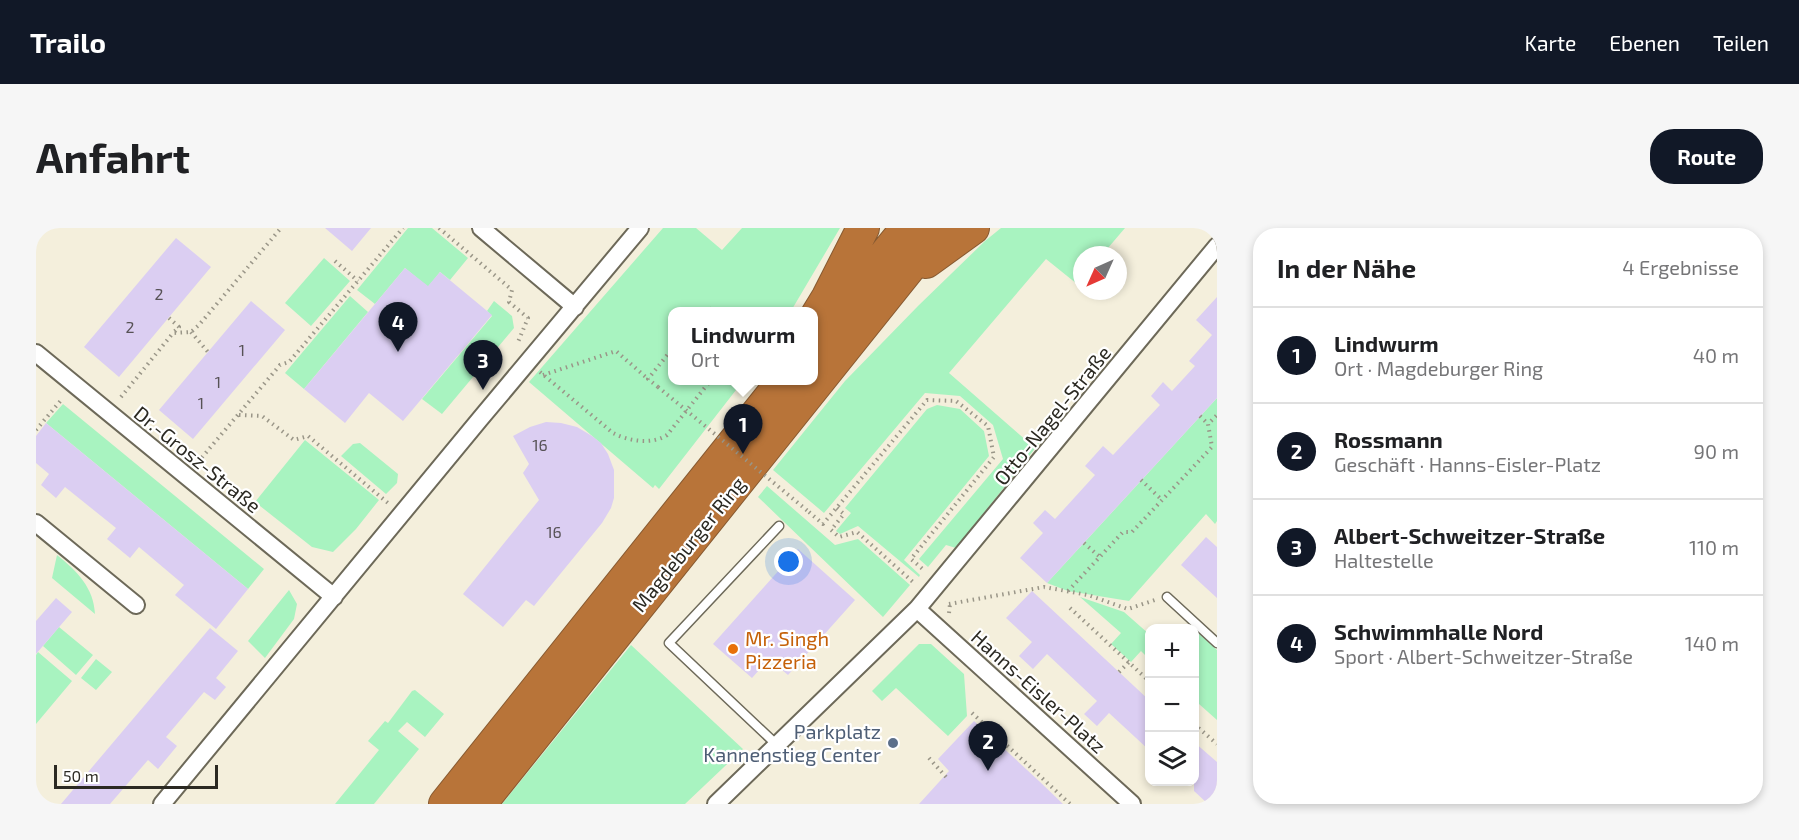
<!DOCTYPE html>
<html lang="de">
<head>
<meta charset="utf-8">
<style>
  body { margin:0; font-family:"Exo 2",sans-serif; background:#f6f6f6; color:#202124 }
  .controls { position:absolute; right:18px; bottom:18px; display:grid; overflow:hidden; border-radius:12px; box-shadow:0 3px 9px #0003 }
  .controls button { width:54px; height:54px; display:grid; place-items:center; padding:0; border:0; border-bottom:2px solid #e0e0e0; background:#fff; color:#202124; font:30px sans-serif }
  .compass { position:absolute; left:1037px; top:18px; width:54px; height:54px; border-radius:50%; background:#fff; box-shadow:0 3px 9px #0003; rotate:225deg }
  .scale { position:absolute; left:18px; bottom:15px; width:164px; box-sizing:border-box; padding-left:6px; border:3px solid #2b2922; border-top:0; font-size:16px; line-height:21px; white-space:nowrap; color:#2b2922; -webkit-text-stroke:4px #fff; paint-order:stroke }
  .you { position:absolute; left:753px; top:334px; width:21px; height:21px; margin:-15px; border:4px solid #fff; border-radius:50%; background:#1a73e8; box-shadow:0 0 0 9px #1a73e833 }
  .badge { display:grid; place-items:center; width:39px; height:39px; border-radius:50%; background:#111827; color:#fff; font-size:20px; font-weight:700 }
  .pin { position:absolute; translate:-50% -50px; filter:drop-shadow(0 2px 3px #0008) }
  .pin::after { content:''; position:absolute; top:32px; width:21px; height:18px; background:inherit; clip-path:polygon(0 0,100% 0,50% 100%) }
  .popup { position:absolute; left:632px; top:79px; width:150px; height:78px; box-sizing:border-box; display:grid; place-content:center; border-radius:12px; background:#fff; filter:drop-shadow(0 2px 4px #0005); font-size:20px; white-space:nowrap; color:#757577 }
  .popup b { font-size:22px; color:#202124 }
  .popup::after { content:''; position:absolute; left:50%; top:100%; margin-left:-12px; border:12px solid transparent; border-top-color:#fff }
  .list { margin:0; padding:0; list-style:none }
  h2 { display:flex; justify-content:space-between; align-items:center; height:78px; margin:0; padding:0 24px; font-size:26px }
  h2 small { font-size:20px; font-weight:400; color:#757577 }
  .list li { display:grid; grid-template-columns:39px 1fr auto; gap:18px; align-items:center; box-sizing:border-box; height:96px; padding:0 24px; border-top:2px solid #e0e0e0 }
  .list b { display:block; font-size:22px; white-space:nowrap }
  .list p { margin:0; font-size:20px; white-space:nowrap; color:#757577 }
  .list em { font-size:20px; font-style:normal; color:#757577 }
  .icon { flex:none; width:33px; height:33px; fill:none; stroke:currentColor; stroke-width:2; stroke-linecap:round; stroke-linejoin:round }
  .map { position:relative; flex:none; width:1181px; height:576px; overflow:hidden; border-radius:24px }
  header { display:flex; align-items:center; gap:36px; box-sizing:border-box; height:84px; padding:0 30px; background:#111827; color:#fff }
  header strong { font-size:28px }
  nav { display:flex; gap:33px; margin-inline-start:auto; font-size:21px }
  .intro { display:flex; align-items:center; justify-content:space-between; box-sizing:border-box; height:144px; padding:0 36px }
  h1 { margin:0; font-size:42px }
  .button { padding:15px 27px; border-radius:24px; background:#111827; color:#fff; font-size:21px; font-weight:700 }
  main { display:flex; gap:36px; padding:0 36px }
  aside { flex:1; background:#fff; border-radius:24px; box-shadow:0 3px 9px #0003 }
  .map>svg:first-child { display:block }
  .green { fill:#a8f3c0 }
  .building { fill:#dbcef2 }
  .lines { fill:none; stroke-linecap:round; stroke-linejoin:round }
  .lane-casing { stroke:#6d6959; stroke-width:11 }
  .street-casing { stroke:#6d6959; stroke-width:20 }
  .highway-casing { stroke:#875a31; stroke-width:34 }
  .path { stroke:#9a9688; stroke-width:4; stroke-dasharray:1.5 4.5; stroke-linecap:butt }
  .lane { stroke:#fff; stroke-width:8 }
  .street { stroke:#fff; stroke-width:16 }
  .highway { stroke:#b87439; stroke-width:32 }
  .path-bridge { stroke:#9a9688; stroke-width:4; stroke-dasharray:1.5 4.5; stroke-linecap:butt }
  .food-dot { fill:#e8710a; stroke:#fff; stroke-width:2 }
  .service-dot { fill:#5c6f8a; stroke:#fff; stroke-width:2 }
  .labels { text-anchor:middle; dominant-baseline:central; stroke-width:4.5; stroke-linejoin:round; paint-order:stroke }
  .number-label { font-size:16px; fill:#575256 }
  .street-label { font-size:20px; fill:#2b2922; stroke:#fff }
  .food-label { font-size:20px; fill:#c56008; stroke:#fff; text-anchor:start }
  .service-label { font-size:20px; fill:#4e5e75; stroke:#fff; text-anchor:end }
</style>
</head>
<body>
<header>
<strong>Trailo</strong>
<nav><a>Karte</a><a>Ebenen</a><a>Teilen</a></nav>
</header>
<div class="intro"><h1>Anfahrt</h1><a class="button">Route</a></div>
<main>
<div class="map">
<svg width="1181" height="576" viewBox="0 0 1181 576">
  <rect width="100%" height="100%" fill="#f4efdc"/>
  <path class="green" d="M372,0H396L432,30L414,52L404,44L392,59L369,40L339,76L321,62Z
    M627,0H660L686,22L706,0H804L755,83H636V152L707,153L623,261L619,257L617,260L493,154Z
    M965,0H1089L1066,27H1046V51L1041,56L1010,31L913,145L992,214L1019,183L1024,189L920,320L910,317L892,339L883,331L967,231L957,197L924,168L889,165L788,285L737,242L809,153L882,78L949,13Z
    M288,30L314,53L275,98L249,75Z
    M314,68L332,84L268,161L249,145Z
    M458,73L476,88L478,100L406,186L386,171L456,88L451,83Z
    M1181,170V293L1179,296L1170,286L1093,373L1032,363L1011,355Z
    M27,176L228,341L212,361L10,195Z
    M901,177L924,181L948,203L953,228L868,332L884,347L883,349L822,298L804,306L800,303L815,285L809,280L891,181Z
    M269,212L343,272L320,301L297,324L276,319L219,274Z
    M324,215L362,246L361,255L350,266L305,228L317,216Z
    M731,258L799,317L822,311L874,357L847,389L722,269Z
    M21,327C41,343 58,360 59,386L16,350Z
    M253,362L261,376L258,391L229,430L212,413Z
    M1044,369L1088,384L1113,406V431L1105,423L1095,434L1075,416L1085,405Z
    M23,399L57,427L40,447L7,418Z
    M1159,404H1161L1181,422V492L1163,476L1159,480Z
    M883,416H895L928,446L931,488L912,508L860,460L846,473L836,463Z
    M595,417L707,521L649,576H466Z
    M2,424L36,453L0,496V427Z
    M60,431L76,444L60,462L45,450Z
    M379,462L408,486L389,509L371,494L362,503L383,521L338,576H299L343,522L332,513L349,493L352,495L376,463Z"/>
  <path class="building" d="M289,0H335L316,23Z
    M140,10L175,39L83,149L48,119Z
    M369,40L392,58L404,44L456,87L367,193L333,165L309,195L268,161Z
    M1181,69V170L1011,355L984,330L1007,305L997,295L1009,282L1019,291L1059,247L1049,238L1067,218L1077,227L1124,177L1115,168L1127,154L1136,163L1159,138L1153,133L1176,107L1160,92Z
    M215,73L249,102L157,211L123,182Z
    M510,194L525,195L541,199L556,208L565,215L572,226L578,242V270L575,280L566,295L498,378L490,372L467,399L427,366L503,272L487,245L493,236L477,208L494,199Z
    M10,195L212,361L180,401L139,367L148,357L103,319L94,330L71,311L80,300L29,259L20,270L5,257L13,246L0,235V208Z
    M1170,309L1181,319V370L1145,337Z
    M762,321L819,372L752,447L733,431L716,450L677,416Z
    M996,363L1113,472V522L1073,485L1061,498L1048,486L1061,473L1011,426L997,441L983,428L996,414L970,390Z
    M20,370L36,384L0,426V393Z
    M174,400L202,423L180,450L190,459L179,472L168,464L130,509L141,518L122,541L112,532L74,576H25Z
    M938,493L1003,553L1027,576H883L913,543L902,531Z
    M1158,514L1181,534V576H1172L1158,563Z"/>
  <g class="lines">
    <g class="lane-casing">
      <path id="lane" d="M1131,369L1181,415
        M741,517L633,415L743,298"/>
    </g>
    <g class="street-casing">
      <path id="street" d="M445,0L539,79
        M0,125L298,369
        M0,295L100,377
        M881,381L1096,576
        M126,576L444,191L604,0
        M680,576L881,381L1181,18"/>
    </g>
    <g class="highway-casing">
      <path id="highway" d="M890,34L937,0
        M781,87L792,69L827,0
        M777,115L871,0
        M409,576L748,152
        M444,576L905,0"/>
    </g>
    <path class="path" d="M403,0L476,62L473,74L492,90L482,114
      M299,33L322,53
      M668,83L677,80L686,83
      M133,90L143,99L137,105
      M155,104L172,124
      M504,144L577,205C592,213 616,217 631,207L675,152
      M507,147L580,123L612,151
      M622,159L612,151L636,121
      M85,169L137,105L155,104L163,97L245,0
      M203,187L226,188L258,212L272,208L352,275
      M1164,188L1172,196
      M0,202L26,171
      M162,234L244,137L253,134L367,0
      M1105,252L1126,272
      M801,280L808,286L795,302L803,309L821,304L878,355
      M773,284L787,296L891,172L920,173L952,198L958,229L875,331L889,343
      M1048,315L1064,329
      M1032,363L1087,304H1096L1176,219L1172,196L1181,187
      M913,376L1008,359L1052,367L1092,381L1119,372
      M1034,380L1114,454
      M913,385L914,376
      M1083,444L1093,434
      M1113,472L1114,471
      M936,485L1034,576
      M1158,496L1181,516
      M893,530L910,549"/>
    <use href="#lane" class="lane"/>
    <use href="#street" class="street"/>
    <use href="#highway" class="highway"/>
    <path class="path-bridge" d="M622,159L773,284"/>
  </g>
  <circle class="food-dot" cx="697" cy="421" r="6"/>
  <circle class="service-dot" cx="857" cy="515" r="6"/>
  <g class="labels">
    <g class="number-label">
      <text x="123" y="65">2</text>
      <text x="94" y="98">2</text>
      <text x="206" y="121">1</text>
      <text x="182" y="153">1</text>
      <text x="165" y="174">1</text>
      <text x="504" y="216">16</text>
      <text x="518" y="303">16</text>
    </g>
    <g class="street-label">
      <text transform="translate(1016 187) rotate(-51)">Otto-Nagel-Straße</text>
      <text transform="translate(162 231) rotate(39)">Dr.-Grosz-Straße</text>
      <text transform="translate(652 316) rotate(-51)">Magdeburger Ring</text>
      <text transform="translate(1003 463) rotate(42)">Hanns-Eisler-Platz</text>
    </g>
    <g class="food-label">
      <text x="709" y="410">Mr. Singh<tspan x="709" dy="23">Pizzeria</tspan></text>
    </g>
    <g class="service-label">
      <text x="845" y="503">Parkplatz<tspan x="845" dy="23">Kannenstieg Center</tspan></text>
    </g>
  </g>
</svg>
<div class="controls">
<button>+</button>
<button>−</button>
<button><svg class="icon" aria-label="layers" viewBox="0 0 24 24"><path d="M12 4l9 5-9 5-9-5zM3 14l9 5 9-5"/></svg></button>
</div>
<svg class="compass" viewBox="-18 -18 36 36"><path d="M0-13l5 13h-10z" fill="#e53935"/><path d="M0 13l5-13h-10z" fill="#757577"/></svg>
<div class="scale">50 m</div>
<div class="you"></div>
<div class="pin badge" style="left:707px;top:226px">1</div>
<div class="popup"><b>Lindwurm</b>Ort</div>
<div class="pin badge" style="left:952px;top:543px">2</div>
<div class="pin badge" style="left:447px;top:162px">3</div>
<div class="pin badge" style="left:362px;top:124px">4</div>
</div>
<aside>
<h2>In der Nähe<small>4 Ergebnisse</small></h2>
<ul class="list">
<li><span class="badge">1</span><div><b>Lindwurm</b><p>Ort · Magdeburger Ring</p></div><em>40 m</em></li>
<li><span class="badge">2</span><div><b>Rossmann</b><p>Geschäft · Hanns-Eisler-Platz</p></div><em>90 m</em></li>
<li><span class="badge">3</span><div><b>Albert-Schweitzer-Straße</b><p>Haltestelle</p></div><em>110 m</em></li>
<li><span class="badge">4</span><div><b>Schwimmhalle Nord</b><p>Sport · Albert-Schweitzer-Straße</p></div><em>140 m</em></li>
</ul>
</aside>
</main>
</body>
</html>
